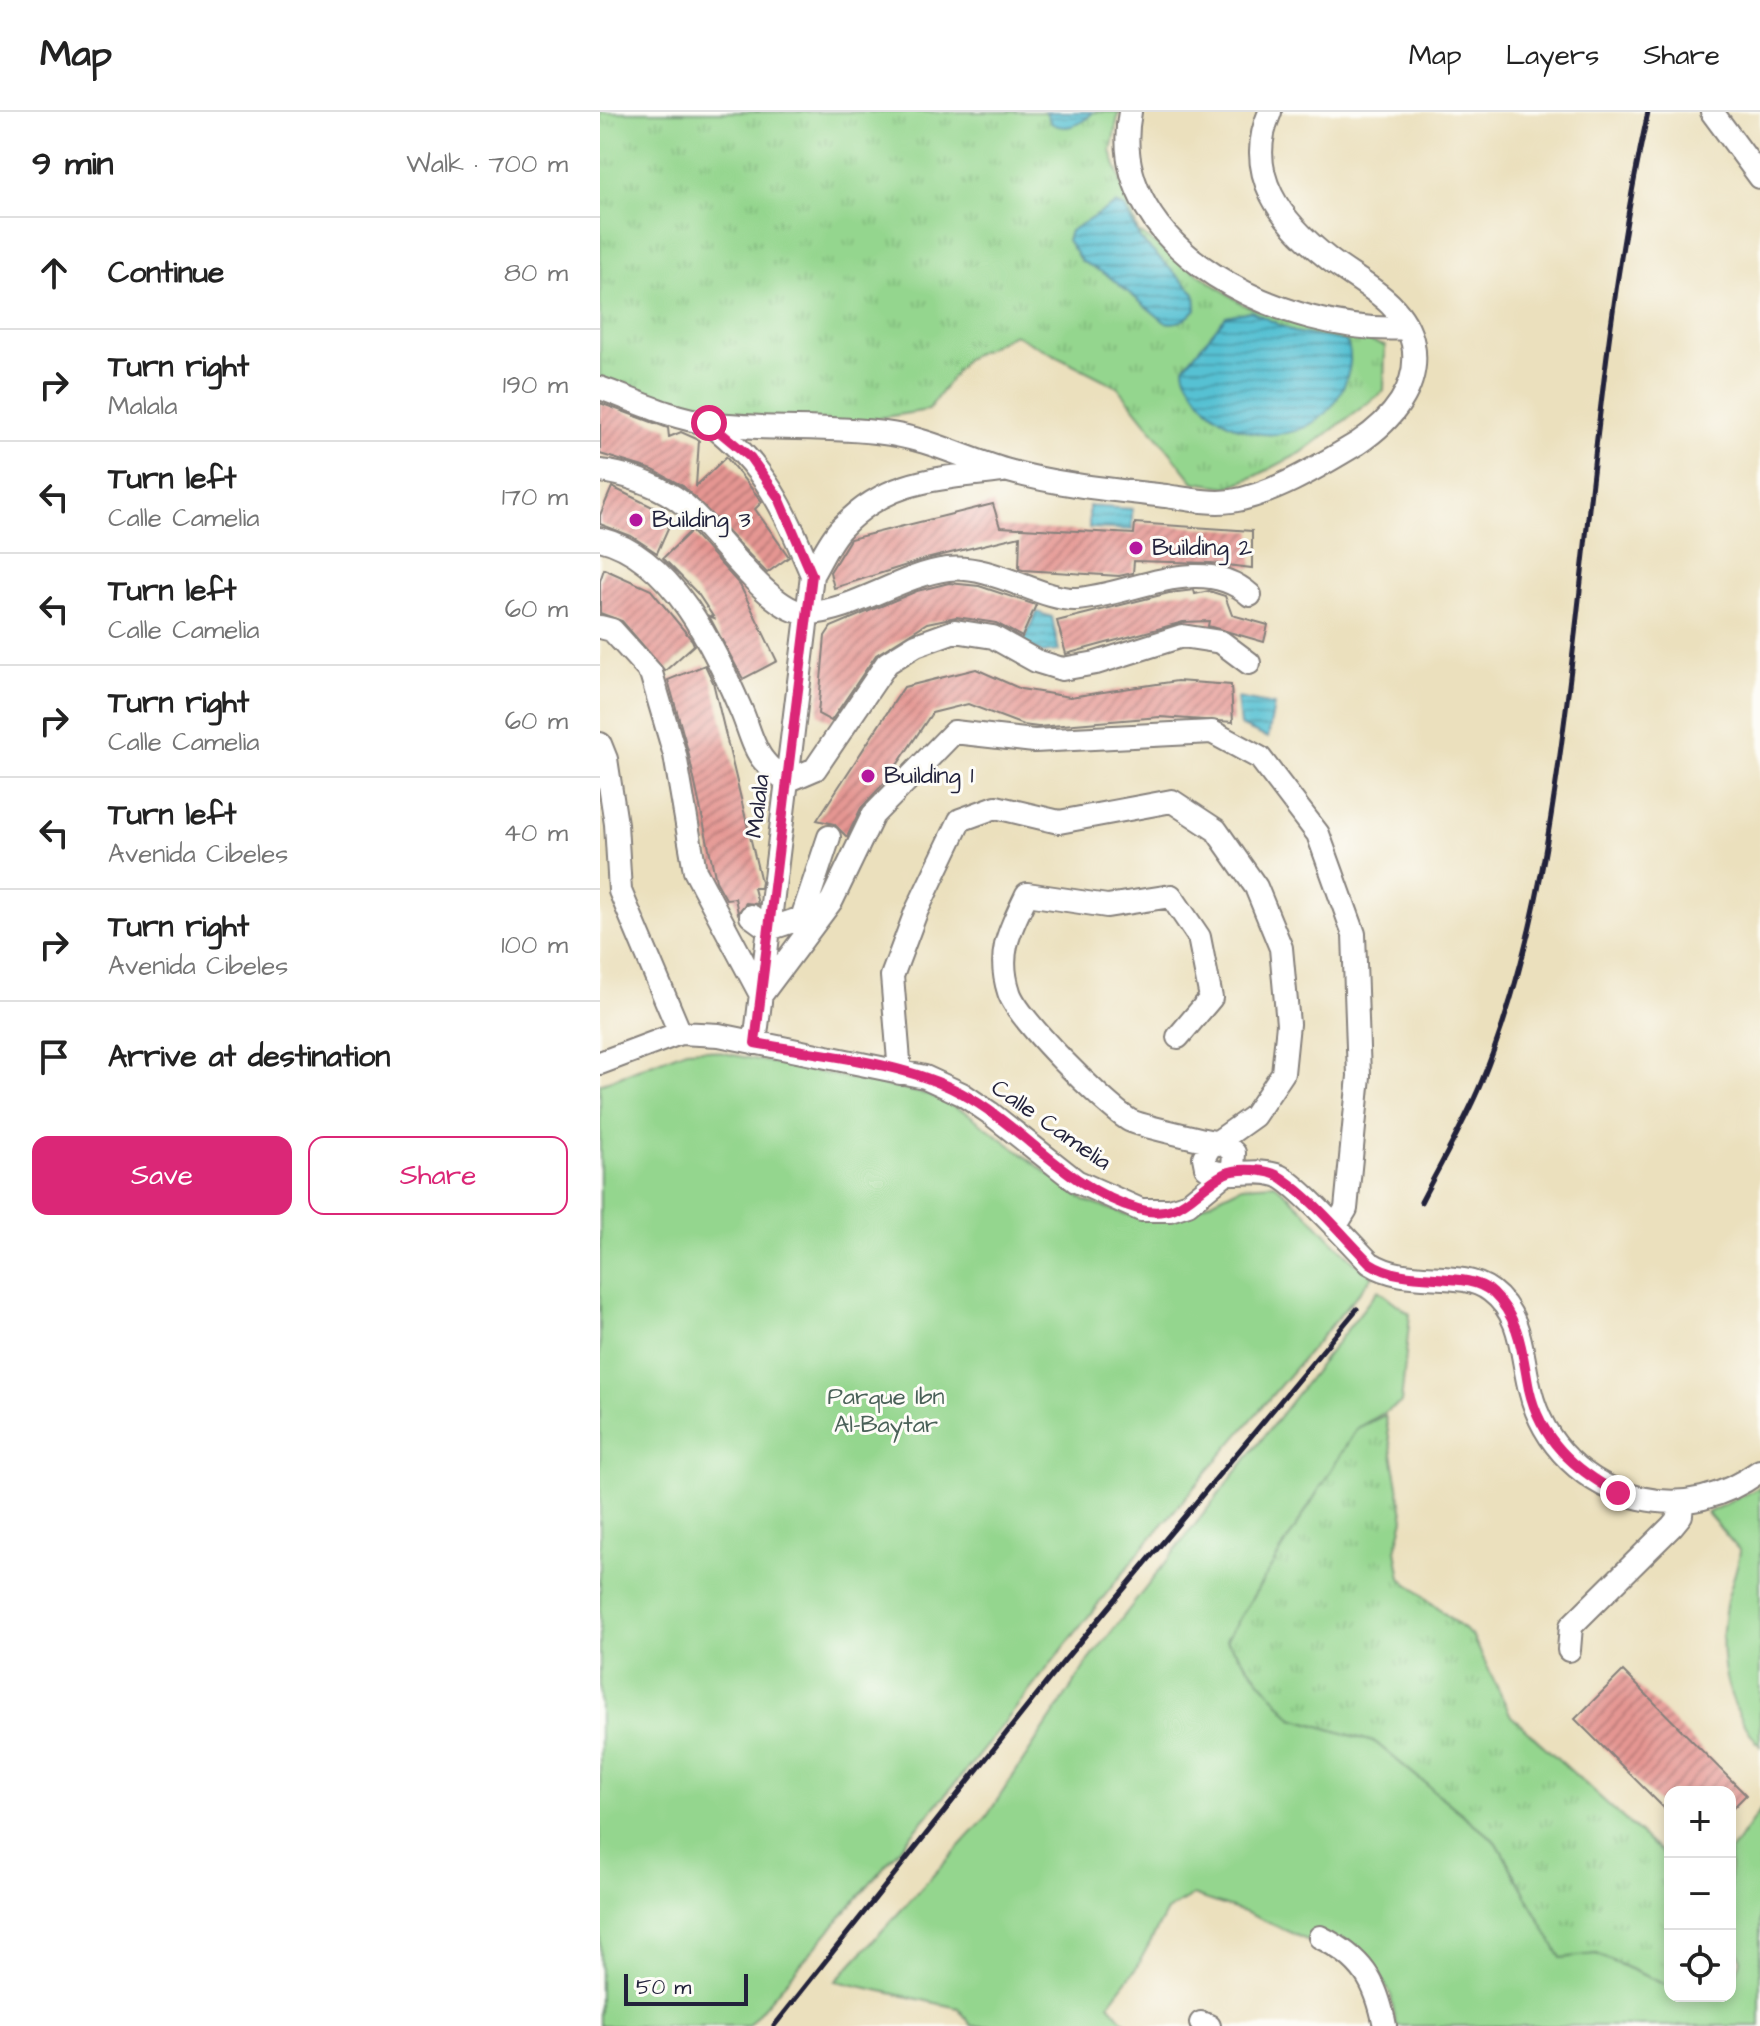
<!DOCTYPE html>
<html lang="en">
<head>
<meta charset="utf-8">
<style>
  body { margin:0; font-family:"Architects Daughter",sans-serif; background:#f2f2f2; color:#222 }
  .controls { position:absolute; right:24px; bottom:24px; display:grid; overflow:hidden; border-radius:16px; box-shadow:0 4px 12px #0003 }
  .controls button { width:72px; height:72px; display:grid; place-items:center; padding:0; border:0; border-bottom:2px solid #e0e0e0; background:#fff; color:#222; font:40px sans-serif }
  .scale { position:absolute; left:24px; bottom:20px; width:124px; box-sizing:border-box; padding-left:8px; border:4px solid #22223b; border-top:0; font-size:22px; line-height:28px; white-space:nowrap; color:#22223b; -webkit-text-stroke:6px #fdfcf7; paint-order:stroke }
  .stop { position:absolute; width:24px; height:24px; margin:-18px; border:6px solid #db2777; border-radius:50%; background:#fff }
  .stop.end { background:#db2777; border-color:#fff; box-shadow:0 2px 8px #0008 }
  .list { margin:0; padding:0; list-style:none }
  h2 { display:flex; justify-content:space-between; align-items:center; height:104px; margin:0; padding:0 32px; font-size:34px }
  h2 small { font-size:26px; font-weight:400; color:#767676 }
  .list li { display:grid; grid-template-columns:52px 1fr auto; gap:24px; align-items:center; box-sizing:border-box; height:112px; padding:0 32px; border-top:2px solid #e0e0e0 }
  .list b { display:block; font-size:30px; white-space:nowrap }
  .list p { margin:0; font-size:26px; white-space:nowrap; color:#767676 }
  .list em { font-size:26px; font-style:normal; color:#767676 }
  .actions { display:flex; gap:16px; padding:24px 32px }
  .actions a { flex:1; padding:18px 0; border:2px solid #db2777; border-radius:16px; text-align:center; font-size:28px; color:#db2777 }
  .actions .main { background:#db2777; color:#fff }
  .icon { flex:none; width:44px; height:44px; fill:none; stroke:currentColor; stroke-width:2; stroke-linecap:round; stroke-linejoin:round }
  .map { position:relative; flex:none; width:1160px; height:1914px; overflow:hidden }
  header { display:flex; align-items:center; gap:48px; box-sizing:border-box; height:112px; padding:0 40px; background:#fff; border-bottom:2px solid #e0e0e0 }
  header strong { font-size:38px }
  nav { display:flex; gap:44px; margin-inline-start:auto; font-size:28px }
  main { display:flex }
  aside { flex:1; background:#fff }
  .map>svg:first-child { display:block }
  .grass { fill:url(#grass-tufts); stroke:#5b7c64; stroke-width:2 }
  .green { fill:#94d68e; stroke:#5b7c64; stroke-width:2 }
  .water { fill:url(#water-rules); stroke:#3c7287; stroke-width:2 }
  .building { fill:url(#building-hatch) }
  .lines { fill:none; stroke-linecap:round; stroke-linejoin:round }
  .minor-casing { stroke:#86817c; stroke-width:26 }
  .minor { stroke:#fff; stroke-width:22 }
  .rail { stroke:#22223b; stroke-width:5 }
  .route { stroke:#db2777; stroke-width:10 }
  .poi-dot { fill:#b5179e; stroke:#fdfcf7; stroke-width:3 }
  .labels { text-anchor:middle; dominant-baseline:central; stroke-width:6; stroke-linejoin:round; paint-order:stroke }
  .poi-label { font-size:24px; fill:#22223b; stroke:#fdfcf7; text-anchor:start }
  .street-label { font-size:24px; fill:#22223b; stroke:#fdfcf7 }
  .park-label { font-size:24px; fill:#4a6158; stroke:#fdfcf7 }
</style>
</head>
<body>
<header>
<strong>Map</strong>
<nav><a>Map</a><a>Layers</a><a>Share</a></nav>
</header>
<main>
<aside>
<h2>9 min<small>Walk · 700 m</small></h2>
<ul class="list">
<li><svg class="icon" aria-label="ahead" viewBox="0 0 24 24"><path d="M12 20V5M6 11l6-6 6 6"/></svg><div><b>Continue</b></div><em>80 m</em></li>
<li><svg class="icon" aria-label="right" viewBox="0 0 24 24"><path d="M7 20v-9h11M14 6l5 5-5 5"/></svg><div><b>Turn right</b><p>Malala</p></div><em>190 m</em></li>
<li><svg class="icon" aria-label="left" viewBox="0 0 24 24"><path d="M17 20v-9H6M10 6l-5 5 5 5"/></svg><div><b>Turn left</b><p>Calle Camelia</p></div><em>170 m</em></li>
<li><svg class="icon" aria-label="left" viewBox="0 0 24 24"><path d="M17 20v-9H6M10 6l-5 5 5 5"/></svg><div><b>Turn left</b><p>Calle Camelia</p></div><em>60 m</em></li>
<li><svg class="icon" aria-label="right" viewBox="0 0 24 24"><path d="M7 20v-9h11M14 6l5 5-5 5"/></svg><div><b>Turn right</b><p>Calle Camelia</p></div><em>60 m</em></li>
<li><svg class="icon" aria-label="left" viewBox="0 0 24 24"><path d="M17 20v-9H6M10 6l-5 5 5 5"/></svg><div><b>Turn left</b><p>Avenida Cibeles</p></div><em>40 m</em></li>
<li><svg class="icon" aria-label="right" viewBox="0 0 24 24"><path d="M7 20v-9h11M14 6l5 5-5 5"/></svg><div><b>Turn right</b><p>Avenida Cibeles</p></div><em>100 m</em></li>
<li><svg class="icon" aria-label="arrive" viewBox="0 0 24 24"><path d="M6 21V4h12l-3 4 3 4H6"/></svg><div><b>Arrive at destination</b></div></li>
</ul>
<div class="actions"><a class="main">Save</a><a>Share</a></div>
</aside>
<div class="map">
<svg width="1160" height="1914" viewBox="0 0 1160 1914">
  <defs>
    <pattern id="grass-tufts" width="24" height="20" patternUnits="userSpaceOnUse" patternTransform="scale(2)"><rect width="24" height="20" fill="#94d68e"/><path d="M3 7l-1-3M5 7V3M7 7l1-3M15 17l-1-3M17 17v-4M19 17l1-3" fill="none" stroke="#7fb77b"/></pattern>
    <pattern id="water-rules" width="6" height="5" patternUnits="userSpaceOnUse" patternTransform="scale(2)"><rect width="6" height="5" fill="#57c1d3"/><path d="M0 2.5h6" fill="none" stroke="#489cac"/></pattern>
    <pattern id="building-hatch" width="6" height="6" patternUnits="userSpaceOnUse" patternTransform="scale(2)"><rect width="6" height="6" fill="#e59692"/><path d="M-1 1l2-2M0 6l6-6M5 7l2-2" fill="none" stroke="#b97a78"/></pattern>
  </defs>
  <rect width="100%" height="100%" fill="#fdfcf7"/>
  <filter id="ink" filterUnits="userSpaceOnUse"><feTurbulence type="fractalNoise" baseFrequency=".0125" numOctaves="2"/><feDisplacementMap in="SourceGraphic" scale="16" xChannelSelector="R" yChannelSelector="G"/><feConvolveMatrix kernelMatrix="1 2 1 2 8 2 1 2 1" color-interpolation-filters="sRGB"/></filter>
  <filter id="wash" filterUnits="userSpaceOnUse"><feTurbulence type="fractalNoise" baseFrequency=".006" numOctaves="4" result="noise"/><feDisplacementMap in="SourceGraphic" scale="32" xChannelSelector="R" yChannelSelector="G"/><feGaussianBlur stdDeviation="1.8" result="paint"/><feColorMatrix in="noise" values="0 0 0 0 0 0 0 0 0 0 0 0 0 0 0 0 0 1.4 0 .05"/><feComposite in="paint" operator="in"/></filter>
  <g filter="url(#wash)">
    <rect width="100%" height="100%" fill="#ebe0bd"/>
    <path class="grass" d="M0,0H519L511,39L538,120L644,193L785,234L784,279L701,341L656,364L628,375L594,370L518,275L414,222L365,247L328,298L211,317L136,303L0,267Z
      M785,1303L804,1407L796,1438L801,1466L873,1525L911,1604L1070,1749V1875L997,1842L961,1847L897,1731L776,1631L692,1606L626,1528L757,1316Z"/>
    <path class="green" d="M104,937L330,983L366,1000L485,1089L541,1107L585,1102L642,1074L675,1072C711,1100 735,1138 773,1164L541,1438L370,1654L148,1914H0V972L86,938Z
      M778,1178L810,1202L801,1291L757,1316L626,1528L692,1606L776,1631L897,1731L961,1846L996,1842L1070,1875V1884H1130V1868L1135,1866L1141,1848L1130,1811V1740L1160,1698V1914H796L791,1883L783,1870L773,1877L740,1843L647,1801L593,1783L567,1799L535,1858L509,1892L528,1914H372L358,1896L236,1869L385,1707L488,1550Z
      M1160,1375V1634C1124,1590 1116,1543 1127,1488C1131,1471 1138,1456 1140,1439L1107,1401Z"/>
    <path class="water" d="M446,0H493C483,12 466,20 451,11Z
      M516,92L525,96L540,127L595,181L596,197C587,207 579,213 565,210L507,163L481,149L467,128L470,119Z
      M651,199L694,220L746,229C753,243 750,257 745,271C718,340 629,337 593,277C588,269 584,264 584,255L626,204Z
      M489,394L532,397V418L489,416Z
      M437,500L452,505L459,539L442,541L423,531Z
      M637,586L674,593L668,626L640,614Z"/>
    <g id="blocks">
      <path class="building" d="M0,291L68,316L69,325L81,320L99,328L96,374L126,345L160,387L162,390L155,397L189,445L167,461L83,374L53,358L0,342Z
        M12,375L73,405L57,441L31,424L0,412V403Z
        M393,392L400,415L534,422L535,411L652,419V456L611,451L534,449L533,461L519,464L423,458L419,457L420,424L326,447L234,476L230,460L250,427Z
        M91,419L140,473L177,549L143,567L109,504L114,506L98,482L63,446Z
        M4,457L51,478L92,528L94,533L65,559L22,509L0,501V469Z
        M349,471L379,474L436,493L422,525L396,511L370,507L356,505L327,511L276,543L231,609L218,602L225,524L231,515L317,479Z
        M594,478L595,482L609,479L625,484L632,503L668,513L664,530L608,514L609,509L583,510L466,542L457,509L569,481Z
        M105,553L113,570L161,770L160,776H154L158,792L146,791L138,801L135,786L126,787L116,769L88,639L68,568Z
        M376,557L421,577L470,585L577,569L631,573L633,610L560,605L438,615L423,613L368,592L332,601L287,668L261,696L247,725L234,712L217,708L304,575Z
        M1023,1559L1146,1683L1130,1699V1680H1070V1702L975,1607Z"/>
    </g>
  </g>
  <g filter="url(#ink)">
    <use href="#blocks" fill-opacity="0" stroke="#86817c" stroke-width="2"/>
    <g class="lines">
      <g class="minor-casing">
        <path id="minor" d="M530,0C503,140 691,224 807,216
          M1112,0L1160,65
          M0,276C36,289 71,306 109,311C167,319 226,313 284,321C327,326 364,346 405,358C457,373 512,378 566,384C587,387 611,392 632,389C675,382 721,353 758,331C791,309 821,275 813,232C805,190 760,171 730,148C681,110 643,62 670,0
          M109,311C166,354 185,399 212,463C221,448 229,428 242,415C289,366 339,367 402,359
          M0,359C23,361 54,372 74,385C111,408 168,504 209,501C254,499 300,463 348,457C393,452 442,489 477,487C532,483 602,440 650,483
          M0,427C73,445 114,536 141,598C148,613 153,637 164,649C170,657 179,663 187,669L215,657L287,551L316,533L355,519L393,525L436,549L462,557L496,551L582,524L621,530L649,551
          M0,515L12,518L51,561L75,643L95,759L161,883L232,788L273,703L354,620L434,629L612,620L660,646L718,722L754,822L759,964L746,1097L735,1115
          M0,632L6,647L16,712L20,779L80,921
          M151,804L169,817L202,806L229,725
          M155,931L212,463
          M0,951L80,921L119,923L325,965L362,982L390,1001L476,1069L541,1098H570L588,1092L633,1055L634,1041L623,1031C614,1031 537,1013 529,1008C504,992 417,907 409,880C396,840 411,816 427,782L507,794L571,784L599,825L611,886L578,925
          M300,961L292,864L316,800L360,708L396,695L459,710L572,689L616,718L656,775L681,836L688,912L683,961L654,1004L609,1036L604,1045L606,1055C621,1069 656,1054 679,1064C700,1074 751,1132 770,1151C809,1176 859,1155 891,1179C923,1203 921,1244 930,1278C943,1333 986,1374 1040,1386C1085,1396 1123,1385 1160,1359
          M969,1538L971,1514L1072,1414L1081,1403L1082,1391
          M720,1825C762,1846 776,1868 785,1914
          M601,1911L609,1914"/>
      </g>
      <use href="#minor" class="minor"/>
      <path class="rail" d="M821,1090C841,1051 864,1012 881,971C937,836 956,684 973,540C994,360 1009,177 1048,0
        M174,1914L454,1561L757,1197"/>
    </g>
  </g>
  <g class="lines" filter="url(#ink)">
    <path class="route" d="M109,311L150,345L179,386L212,463L155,931C220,943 303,950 361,981C424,1015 468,1077 538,1097C581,1109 592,1079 624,1062C639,1055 669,1057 682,1066C715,1089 742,1123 770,1151C808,1176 867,1156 893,1181C921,1208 922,1242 929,1277C940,1327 975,1358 1018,1381"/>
  </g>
  <g class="poi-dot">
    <circle cx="36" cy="408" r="8"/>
    <circle cx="536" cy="436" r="8"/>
    <circle cx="268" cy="664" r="8"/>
  </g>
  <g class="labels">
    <g class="poi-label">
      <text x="52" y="408">Building 3</text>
      <text x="552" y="436">Building 2</text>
      <text x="284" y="664">Building 1</text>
    </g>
    <g class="street-label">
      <text transform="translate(158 694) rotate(-83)">Malala</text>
      <text transform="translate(451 1013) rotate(35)">Calle Camelia</text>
    </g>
    <g class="park-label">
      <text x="286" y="1285">Parque Ibn<tspan x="286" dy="28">Al-Baytar</tspan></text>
    </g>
  </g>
</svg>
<div class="controls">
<button>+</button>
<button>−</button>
<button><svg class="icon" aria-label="locate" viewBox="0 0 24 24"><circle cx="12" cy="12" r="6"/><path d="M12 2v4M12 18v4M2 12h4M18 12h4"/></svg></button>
</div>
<div class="scale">50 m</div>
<div class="stop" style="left:109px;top:311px"></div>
<div class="stop end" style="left:1018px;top:1381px"></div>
</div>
</main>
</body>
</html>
